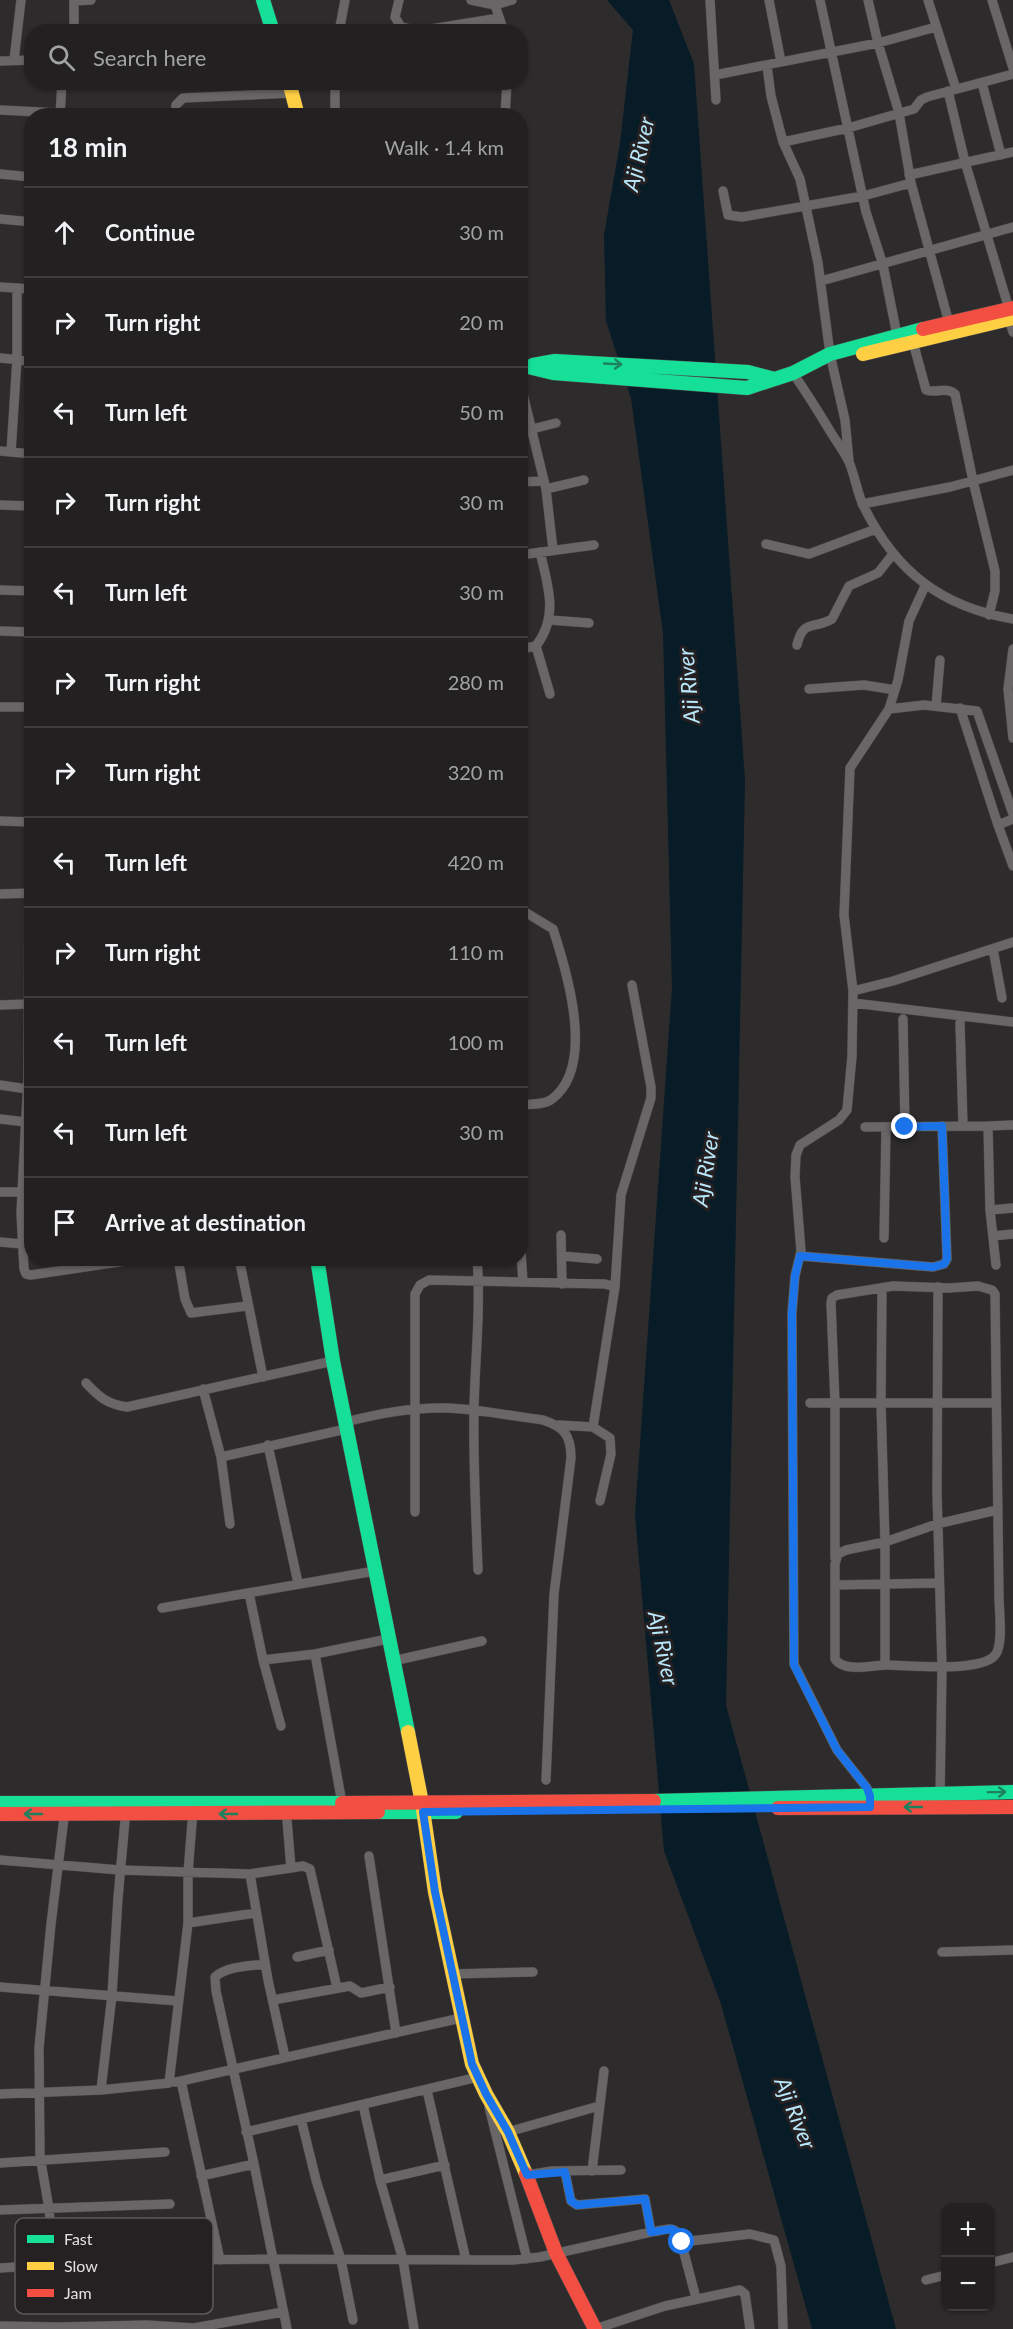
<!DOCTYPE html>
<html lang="en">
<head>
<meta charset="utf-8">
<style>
  body { margin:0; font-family:Lato,sans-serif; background:#2e2d2e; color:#f1f3f6 }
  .controls { position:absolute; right:18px; bottom:18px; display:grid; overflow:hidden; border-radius:12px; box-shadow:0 2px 4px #0004 }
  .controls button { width:54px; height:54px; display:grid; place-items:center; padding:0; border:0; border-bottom:2px solid #3f3e3f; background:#222021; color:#f1f3f6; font:30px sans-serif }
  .stop { position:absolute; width:18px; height:18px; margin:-14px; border:4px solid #1a73e8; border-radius:50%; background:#fff }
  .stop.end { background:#1a73e8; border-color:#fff; box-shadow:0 2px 6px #0008 }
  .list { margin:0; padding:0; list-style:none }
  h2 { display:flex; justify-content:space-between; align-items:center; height:78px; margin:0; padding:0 24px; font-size:26px }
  h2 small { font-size:20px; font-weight:400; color:#a2a3a5 }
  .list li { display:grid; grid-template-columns:39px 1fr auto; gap:18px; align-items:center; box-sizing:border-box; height:90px; padding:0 24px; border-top:2px solid #3f3e3f }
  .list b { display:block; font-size:22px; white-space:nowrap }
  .list em { font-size:20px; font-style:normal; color:#a2a3a5 }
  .icon { flex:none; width:33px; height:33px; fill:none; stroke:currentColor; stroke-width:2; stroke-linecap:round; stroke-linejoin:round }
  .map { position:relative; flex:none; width:1013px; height:2329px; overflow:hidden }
  .search { position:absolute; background:#222021; box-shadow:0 2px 4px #0004; left:24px; top:24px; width:504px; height:66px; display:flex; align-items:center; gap:15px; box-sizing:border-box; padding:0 21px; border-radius:24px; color:#a2a3a5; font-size:22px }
  .panel { position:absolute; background:#222021; box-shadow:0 2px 4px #0004; left:24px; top:108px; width:504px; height:1158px; border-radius:24px }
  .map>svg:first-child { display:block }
  .water { fill:#071c26 }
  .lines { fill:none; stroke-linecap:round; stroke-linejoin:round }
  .street-casing { stroke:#4c494a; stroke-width:10 }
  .fast-casing { stroke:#4c494a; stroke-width:15 }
  .slow-casing { stroke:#4c494a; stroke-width:15 }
  .jam-casing { stroke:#4c494a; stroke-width:15 }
  .street { stroke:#686667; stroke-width:9 }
  .fast { stroke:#16e098; stroke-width:14 }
  .slow { stroke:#ffcf43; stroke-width:14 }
  .jam { stroke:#f24e42; stroke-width:14 }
  .oneway { stroke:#1e805d }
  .route { stroke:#1a73e8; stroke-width:8 }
  .labels { text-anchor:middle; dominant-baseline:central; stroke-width:6; stroke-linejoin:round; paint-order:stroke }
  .water-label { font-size:22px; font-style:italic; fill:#b9e7fa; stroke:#252022 }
  .key { fill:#252022; stroke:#5e5a5c; stroke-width:1.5 }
  .key-label { font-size:16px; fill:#e4e1e2 }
</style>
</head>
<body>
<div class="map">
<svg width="1013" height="2329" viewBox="0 0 1013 2329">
  <rect width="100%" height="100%" fill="#2e2b2c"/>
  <path class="water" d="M607,0H669L694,64L745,780L726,1705L896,2329H812L721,2004L664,1851L635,1515L672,988L663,633L631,398L606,321L604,235L620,143L633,30Z"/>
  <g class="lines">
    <g class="street-casing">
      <path id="street" d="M399,0L395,17L401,27L419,31L499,18
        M471,0L495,5L512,0
        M710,0L716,100
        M769,0L781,62
        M820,0L866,212L883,265L898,340
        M868,0L878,43L899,113L911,183L949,323
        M928,0L956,89
        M992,0L1013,68
        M74,1L91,0
        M495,5L504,32
        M74,32V0
        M339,32L345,0
        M14,60L21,0
        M0,61L32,60
        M767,66L771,96L783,142L800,179L818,263L830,354L845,420L849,461
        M715,75L878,43L936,27
        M982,83L1001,155
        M948,91L965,162L1009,309V319L1013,332
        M0,110L60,113
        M60,116L62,82
        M175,116L176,105L183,98L292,93
        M335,116V82
        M505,116L507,82
        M783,142L848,128L914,109L921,100L927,97L1013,74
        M0,174L32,177
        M909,175L1013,152
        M723,191L728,215L742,217L863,196L911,183
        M0,219L32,222
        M821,281L1013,227
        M0,287L32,289
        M913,342L926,390C935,394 946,386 955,394L973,481L995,571V591L989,615
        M0,358L32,361
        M793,373C806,392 818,411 830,431C836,441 844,451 849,462C855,476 857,492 863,505C895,571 941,607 1013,619
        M520,382L546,489L553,550
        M520,432L556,423
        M0,451L32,454
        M11,452L17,359V288
        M520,482L544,481
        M546,489L584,480
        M862,504L950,487L1013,470
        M0,505L32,506
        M766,544L809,554L876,529
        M520,555L594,545
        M0,590L32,591
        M550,620L589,623
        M0,631L32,632
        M797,645C803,619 813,630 832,619L849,586L878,573L893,554
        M536,646L550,694
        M520,649L536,646C559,616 548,586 540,552
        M1013,649L1008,689L1013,738
        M809,689L864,685L895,690
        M936,706L940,660
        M0,707H32
        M960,708L998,825
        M889,709L924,705L977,711L1013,814
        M1013,819L998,825L1013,866
        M0,821L32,822
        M30,821L32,765
        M29,893L28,1077L21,1213L24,1269L26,1274L31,1275L146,1258
        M0,894L32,893
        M520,909L553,929C567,972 596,1066 552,1099C545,1105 530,1104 520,1105
        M993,949L1002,998
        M853,991L844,915L850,768L889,709L898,680L909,621L925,586
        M853,1003L1013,1022
        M0,1005L27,1004
        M903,1019L905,1127
        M960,1023L963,1126
        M0,1085L27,1089
        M0,1119L26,1122
        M988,1126L1013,1125
        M865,1127L988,1126L990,1210
        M0,1192H23
        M561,1235L562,1284
        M993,1236L1013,1234
        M884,1238L886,1127
        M520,1239L523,1282
        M0,1242L22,1244
        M562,1256L597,1259
        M800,1256L933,1267L944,1264L947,1259L942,1126
        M178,1258L185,1299L191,1313L247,1306
        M239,1258L263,1377
        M477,1258C481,1308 475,1359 474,1409C473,1463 476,1516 478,1570
        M996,1265L990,1210L1013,1208
        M615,1287L621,1195L651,1098V1087L632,985
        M938,1287L937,1493L942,1666L940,1799
        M882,1289L881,1403L885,1542V1665
        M86,1383C99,1397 107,1404 127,1407L333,1361
        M203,1389L221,1457L230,1524
        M810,1403H996
        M345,1422C378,1414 412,1407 446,1408C478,1409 511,1416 543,1420C564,1427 571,1435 571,1458L554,1594L546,1780
        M559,1425L593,1427L610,1438L611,1454L600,1501
        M268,1445L298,1583
        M221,1457L346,1429
        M415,1512V1294L420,1285L429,1280L605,1284L615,1287L593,1427
        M835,1558V1403L831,1303L832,1298L837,1295L893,1286L949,1288L978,1286L992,1290L995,1294L999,1597C999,1611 1003,1639 997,1652C988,1674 909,1665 887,1665C873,1665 844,1673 835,1659V1564L838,1554L846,1550L885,1542L937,1524L997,1510
        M835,1585L939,1583
        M249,1593L263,1660L281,1726
        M162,1608L375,1571
        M315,1654L342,1803
        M263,1660L315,1654L388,1639
        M393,1661L482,1641
        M870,1802L867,1788L837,1750L794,1664L792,1313L795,1276L801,1251L795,1177L796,1155L800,1145L839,1120L847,1110L852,1056L853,991L893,981L1013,942
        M369,1856L396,2033
        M0,1860L120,1870L250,1874
        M291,1868L303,1866L310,1869L337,1988
        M188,1923L256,1913
        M942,1952L1013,1950
        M297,1957L329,1950
        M265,1964C250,1966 227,1966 215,1977L216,1991L254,2164L287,2329
        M452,1974L533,1972
        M0,1987L178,2001
        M273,2000L350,1986L361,1993L390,1987
        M285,2057L268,1980L250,1874L291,1868L286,1808
        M181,2081L461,2018
        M175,2082L181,2081L220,2260
        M101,2090L112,1995L118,1898L126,1809
        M427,2090L466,2260
        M0,2094L101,2090L169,2083L188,1923V1873L193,1810
        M363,2105L380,2180L403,2260L414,2329
        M489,2107L527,2259
        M301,2119L316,2180L341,2260L353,2320
        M246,2132L478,2077
        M508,2132L599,2106
        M0,2163L165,2152
        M592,2171L604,2071
        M565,2172L571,2201L577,2205L645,2199L651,2232C661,2232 671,2224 679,2234L696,2298
        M527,2175L552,2171L621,2170
        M201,2176L254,2164
        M380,2180L445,2165
        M0,2210L170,2204
        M682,2242L750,2234L774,2240L781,2266L783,2329
        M990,2263L1013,2257
        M54,2264L49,2209L40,2156L39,2048L51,1924L65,1810
        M0,2268C171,2255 342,2260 513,2260L540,2257L651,2232
        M926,2280L946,2275
        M0,2326L60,2327L147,2325L194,2328L283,2312
        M595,2329L665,2306L740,2290L745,2294L750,2329"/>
    </g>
    <g class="fast-casing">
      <path id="fast" d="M263,0L273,32
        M520,365L553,373L747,388L793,373L830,354L923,329
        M533,365L555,361L748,372L775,379
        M317,1258L333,1361L408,1732
        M654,1801L1013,1792
        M0,1803H342
        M378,1812H456"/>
    </g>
    <g class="slow-casing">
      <path id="slow" d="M289,82L298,116
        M863,354L1013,318
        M408,1732L422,1803L435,1892L472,2064L486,2094L508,2132L526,2174"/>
    </g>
    <g class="jam-casing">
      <path id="jam" d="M923,329L1013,308
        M342,1803L654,1801
        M778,1808L1013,1807
        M0,1814L378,1812
        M526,2174L556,2253L595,2329"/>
    </g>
    <use href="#street" class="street"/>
    <use href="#fast" class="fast"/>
    <use href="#slow" class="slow"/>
    <use href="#jam" class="jam"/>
  </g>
  <defs><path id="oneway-shaft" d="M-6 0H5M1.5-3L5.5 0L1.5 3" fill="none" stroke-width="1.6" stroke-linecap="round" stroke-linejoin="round" transform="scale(1.5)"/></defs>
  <g class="oneway">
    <use href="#oneway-shaft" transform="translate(613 364) rotate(3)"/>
    <use href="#oneway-shaft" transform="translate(997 1792) rotate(-1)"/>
    <use href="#oneway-shaft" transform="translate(913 1807) rotate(180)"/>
    <use href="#oneway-shaft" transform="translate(33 1814) rotate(180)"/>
    <use href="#oneway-shaft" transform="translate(228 1814) rotate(180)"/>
  </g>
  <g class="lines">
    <path class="route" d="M682,2242L680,2234L672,2229L651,2232L645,2199L577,2205L571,2201L565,2172L527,2175L508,2132L486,2094L472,2064L435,1892L423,1812L870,1807V1796L867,1788L837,1750L794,1665L792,1313L795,1276L800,1256L933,1267L944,1264L947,1259L942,1126L905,1127"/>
  </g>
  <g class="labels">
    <g class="water-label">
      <text transform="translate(638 154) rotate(-77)">Aji River</text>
      <text transform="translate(688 686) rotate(-95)">Aji River</text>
      <text transform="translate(705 1169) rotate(-81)">Aji River</text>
      <text transform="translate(664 1648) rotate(78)">Aji River</text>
      <text transform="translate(796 2113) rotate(68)">Aji River</text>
    </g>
  </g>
  <rect x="15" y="2218" width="198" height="96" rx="9" class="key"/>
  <rect x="27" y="2235" width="27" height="8" fill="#16e098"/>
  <rect x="27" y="2262" width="27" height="8" fill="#ffcf43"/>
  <rect x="27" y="2289" width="27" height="8" fill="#f24e42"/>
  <g class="key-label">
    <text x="64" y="2245">Fast</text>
    <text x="64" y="2272">Slow</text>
    <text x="64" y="2299">Jam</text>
  </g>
</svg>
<div class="controls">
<button>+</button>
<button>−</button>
</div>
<div class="stop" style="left:682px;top:2242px"></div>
<div class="stop end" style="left:905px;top:1127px"></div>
<div class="search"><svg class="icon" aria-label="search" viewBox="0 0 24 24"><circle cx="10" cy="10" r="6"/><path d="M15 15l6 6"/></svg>Search here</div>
<section class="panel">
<h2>18 min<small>Walk · 1.4 km</small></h2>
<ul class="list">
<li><svg class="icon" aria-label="ahead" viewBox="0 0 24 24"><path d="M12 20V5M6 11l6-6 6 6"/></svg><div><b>Continue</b></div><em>30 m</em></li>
<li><svg class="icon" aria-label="right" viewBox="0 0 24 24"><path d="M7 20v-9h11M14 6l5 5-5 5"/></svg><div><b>Turn right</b></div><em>20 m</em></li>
<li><svg class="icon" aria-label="left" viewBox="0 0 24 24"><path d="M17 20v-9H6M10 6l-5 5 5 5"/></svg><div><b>Turn left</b></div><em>50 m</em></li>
<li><svg class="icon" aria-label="right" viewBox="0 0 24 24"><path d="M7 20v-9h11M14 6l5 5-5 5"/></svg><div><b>Turn right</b></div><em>30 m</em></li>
<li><svg class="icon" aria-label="left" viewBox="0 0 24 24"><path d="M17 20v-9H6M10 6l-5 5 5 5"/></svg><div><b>Turn left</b></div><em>30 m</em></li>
<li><svg class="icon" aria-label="right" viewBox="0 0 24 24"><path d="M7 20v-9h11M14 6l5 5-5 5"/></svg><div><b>Turn right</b></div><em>280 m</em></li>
<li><svg class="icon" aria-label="right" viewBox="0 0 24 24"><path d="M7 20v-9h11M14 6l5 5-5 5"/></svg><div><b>Turn right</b></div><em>320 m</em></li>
<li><svg class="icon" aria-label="left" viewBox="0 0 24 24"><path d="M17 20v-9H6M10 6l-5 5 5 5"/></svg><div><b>Turn left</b></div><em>420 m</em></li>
<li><svg class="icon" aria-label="right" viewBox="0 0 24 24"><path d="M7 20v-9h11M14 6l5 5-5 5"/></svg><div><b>Turn right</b></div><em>110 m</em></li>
<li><svg class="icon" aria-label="left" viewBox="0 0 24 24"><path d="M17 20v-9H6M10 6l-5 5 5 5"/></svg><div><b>Turn left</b></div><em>100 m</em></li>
<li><svg class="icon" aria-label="left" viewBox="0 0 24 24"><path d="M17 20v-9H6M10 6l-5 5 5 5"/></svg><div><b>Turn left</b></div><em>30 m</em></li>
<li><svg class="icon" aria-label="arrive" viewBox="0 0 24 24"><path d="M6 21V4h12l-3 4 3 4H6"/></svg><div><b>Arrive at destination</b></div></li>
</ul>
</section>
</div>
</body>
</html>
